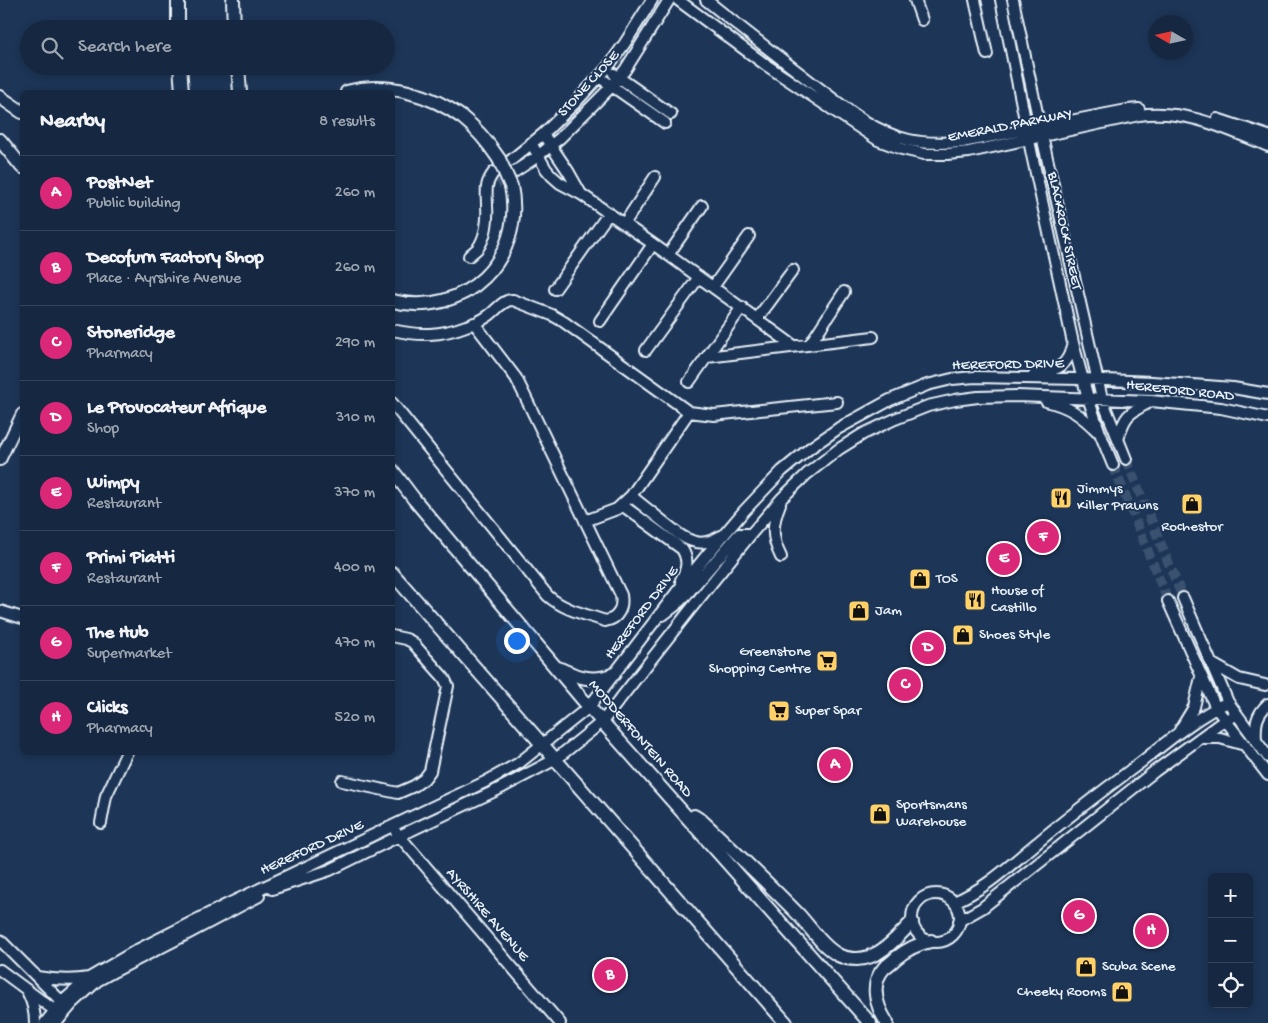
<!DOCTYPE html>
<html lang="en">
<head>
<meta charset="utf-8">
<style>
  body { margin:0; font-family:"Gochi Hand",sans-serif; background:#1f3048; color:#f1f3f6 }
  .controls { position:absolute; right:15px; bottom:15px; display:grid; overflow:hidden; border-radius:8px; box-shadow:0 2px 8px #0003 }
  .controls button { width:45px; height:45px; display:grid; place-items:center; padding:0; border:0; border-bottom:1px solid #35445a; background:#162841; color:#f1f3f6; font:25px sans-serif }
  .compass { position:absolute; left:1148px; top:15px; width:45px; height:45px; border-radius:50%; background:#162841; box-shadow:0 2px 8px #0003; rotate:279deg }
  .you { position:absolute; left:516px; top:640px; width:18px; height:18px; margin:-12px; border:4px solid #fff; border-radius:50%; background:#1a73e8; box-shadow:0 0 0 8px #1a73e833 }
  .badge { display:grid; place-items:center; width:32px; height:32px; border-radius:50%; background:#db2777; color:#fff; font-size:16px; font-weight:700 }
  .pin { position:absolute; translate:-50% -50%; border:2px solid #fff; box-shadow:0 1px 5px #0006 }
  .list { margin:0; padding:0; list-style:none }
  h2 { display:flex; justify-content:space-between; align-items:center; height:65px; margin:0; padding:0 20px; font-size:21px }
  h2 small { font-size:16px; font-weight:400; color:#9ea6b1 }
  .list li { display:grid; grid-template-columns:32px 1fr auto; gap:15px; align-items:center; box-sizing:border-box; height:75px; padding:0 20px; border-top:1px solid #35445a }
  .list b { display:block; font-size:19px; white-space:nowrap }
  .list p { margin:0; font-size:16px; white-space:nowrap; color:#9ea6b1 }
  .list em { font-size:16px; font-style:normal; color:#9ea6b1 }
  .icon { flex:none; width:28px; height:28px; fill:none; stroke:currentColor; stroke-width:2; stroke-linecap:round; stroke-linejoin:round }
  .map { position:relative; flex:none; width:1268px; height:1023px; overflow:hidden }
  .search { position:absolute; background:#162841; box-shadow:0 2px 8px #0003; left:20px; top:20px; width:375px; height:55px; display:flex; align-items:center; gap:12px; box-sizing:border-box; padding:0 18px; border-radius:28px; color:#9ea6b1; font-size:19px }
  .panel { position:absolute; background:#162841; box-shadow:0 2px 8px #0003; left:20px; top:90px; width:375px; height:665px; border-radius:8px }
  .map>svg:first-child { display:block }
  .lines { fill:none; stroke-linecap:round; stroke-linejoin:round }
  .minor-tunnel { stroke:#3b516f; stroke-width:10; stroke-dasharray:10 5; stroke-linecap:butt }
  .minor-casing { stroke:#e8f1f8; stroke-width:14 }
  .major-casing { stroke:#e8f1f8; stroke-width:16 }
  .minor { stroke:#1d3557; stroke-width:10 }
  .major { stroke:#1d3557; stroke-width:12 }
  .major-bridge-casing { stroke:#e8f1f8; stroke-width:16; stroke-linecap:butt }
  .major-bridge { stroke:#1d3557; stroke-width:12 }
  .labels { text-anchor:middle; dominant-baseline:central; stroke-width:4; stroke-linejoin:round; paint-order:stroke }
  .street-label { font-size:15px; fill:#e8f1f8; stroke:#1d3557 }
  .poi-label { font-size:15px; fill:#e8f1f8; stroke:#1d3557; text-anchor:start }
</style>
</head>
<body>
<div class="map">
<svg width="1268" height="1023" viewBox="0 0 1268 1023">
  <rect width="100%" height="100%" fill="#1d3557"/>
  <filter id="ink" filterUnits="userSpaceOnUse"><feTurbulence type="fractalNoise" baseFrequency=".02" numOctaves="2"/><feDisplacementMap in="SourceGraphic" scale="10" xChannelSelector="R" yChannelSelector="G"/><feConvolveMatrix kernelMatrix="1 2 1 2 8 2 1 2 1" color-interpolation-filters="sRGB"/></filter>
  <g filter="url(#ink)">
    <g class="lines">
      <path class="minor-tunnel" d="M497,184L512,174
        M1126,459L1183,598
        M1113,465L1168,601"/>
      <g class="minor-casing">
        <path id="minor" d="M678,0L766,65L878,140L902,149L924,154H947L969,152L1139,115C1184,108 1227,129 1268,146
          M706,0C741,28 776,55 811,82C840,104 872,132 909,140C926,144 945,143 962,142L1127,110L1139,109
          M915,0L922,20
          M975,0L987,54
          M1001,0L1032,155L1073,343L1088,398L1100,433L1113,465
          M1013,0L1042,136L1102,399L1126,459
          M614,74L671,114
          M599,77L665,123
          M1217,119L1268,136
          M543,134L568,171L581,194
          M531,143L546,169L552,176L560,183L581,194L653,244L794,346
          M510,161L543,134L574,104L607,68L625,43L652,0
          M514,172L538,156L560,138L612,86L625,70L669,0
          M624,224L655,177
          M668,255L702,206
          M469,256C472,253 475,251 478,248C486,237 488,219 487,206C487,191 484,185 494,172
          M713,287L749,236
          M555,289L609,213
          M757,319L793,270
          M600,321L653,244
          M392,330C420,336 440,336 466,326C474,324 481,321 488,316C496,311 503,299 513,300L552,315L564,322L689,412L714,415L837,402
          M810,344L844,292
          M646,350L699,277
          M707,357L873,337
          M1035,373C1046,372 1061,370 1067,359C1070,355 1071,349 1073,344
          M689,382L742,307
          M1046,401C1068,406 1081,415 1097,431
          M392,403L548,596C564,610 585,614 605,621C619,619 623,607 621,595L522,390L516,378L474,323
          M1118,440C1124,416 1128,413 1150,402
          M0,460L22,414
          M631,496L680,535C696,545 705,545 721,536
          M780,504C772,524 771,537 781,557
          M622,505L682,549C689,560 687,569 681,580
          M585,521L617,509L631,496L689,412
          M1183,598L1228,702L1268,757
          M1168,601L1216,708L1268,775
          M0,611L22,618
          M663,615L675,606L687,594L739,534H751
          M1211,663L1239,679L1265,685
          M1180,730L1194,707L1201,677
          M1200,738H1220L1245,745
          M1256,741C1255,724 1256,715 1268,704
          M342,781L398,793L414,786L424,779L430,771L448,686L444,678L412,642L406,639L392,636
          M101,823L106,796L127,752
          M396,832L560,1023
          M272,889L330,870L399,836L495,791L556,759L602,722L690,610L751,534L782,498L807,474L839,449L863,434L895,419L928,406L955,400L978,397L1017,396L1151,401L1221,408L1268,418
          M912 918a24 24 0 1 1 48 0a24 24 0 1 1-48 0Z
          M954,902C986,889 1011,864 1037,843C1070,815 1105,789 1140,763C1168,741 1196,717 1228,702
          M959,921L982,908L1155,771L1225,720L1237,715
          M0,940L62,1002
          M0,970L54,1010
          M37,977C55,980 71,981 89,978
          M28,993C33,1003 35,1011 35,1023
          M45,1023L62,1002L89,978L137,950L226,905L485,782L519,763L589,707L676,593L706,556L744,511L782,471L810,448L839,428L890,400L927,385L952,379L975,377L1082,379L1152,382L1233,388L1268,394
          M56,1023L73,1003L97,981L115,971L189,933L259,896"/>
      </g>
      <g class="major-casing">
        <path id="major" d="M178,0V29
          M233,0L234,29
          M180,66L182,92
          M238,66L240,92
          M347,92C386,81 431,94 463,118C477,129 489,144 499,159
          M0,97L22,112
          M0,140L22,167
          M392,301C465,319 526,258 511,186
          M392,470L414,499L589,707L870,1023
          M392,573L786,1023
          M558,668C577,677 593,683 614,674
          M694,816L702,821C735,852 767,882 798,914C811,928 822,946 838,955C844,958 850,959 857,959C879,959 898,937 912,922
          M887,1023C877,1007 869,985 884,968C888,965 892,962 896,958C907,949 917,944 931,941"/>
      </g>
      <use href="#minor" class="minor"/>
      <use href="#major" class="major"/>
      <g class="major-bridge-casing">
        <path id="major-bridge" d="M499,159L511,186"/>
      </g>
      <use href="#major-bridge" class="major-bridge"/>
    </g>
  </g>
  <defs>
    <g id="restaurant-square" transform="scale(1.125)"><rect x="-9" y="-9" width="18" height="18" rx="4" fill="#ffd166" stroke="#1d3557"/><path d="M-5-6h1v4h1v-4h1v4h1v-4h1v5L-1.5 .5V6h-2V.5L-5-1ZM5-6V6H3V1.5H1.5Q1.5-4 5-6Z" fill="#111"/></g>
    <g id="shop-square" transform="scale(1.125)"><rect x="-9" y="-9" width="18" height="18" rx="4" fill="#ffd166" stroke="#1d3557"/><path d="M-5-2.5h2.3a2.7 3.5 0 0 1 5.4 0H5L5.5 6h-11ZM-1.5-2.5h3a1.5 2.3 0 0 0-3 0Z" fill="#111"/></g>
    <g id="supermarket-square" transform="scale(1.125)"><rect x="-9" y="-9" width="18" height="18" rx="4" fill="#ffd166" stroke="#1d3557"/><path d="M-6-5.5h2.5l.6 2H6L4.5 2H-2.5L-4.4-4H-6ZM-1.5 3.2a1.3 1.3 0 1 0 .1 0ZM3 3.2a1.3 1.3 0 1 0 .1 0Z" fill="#111"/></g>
  </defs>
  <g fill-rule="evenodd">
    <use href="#restaurant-square" x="1061" y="498"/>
    <use href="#shop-square" x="1192" y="504"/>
    <use href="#shop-square" x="920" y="579"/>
    <use href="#restaurant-square" x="975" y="600"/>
    <use href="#shop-square" x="859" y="611"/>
    <use href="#shop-square" x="963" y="635"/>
    <use href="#supermarket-square" x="827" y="661"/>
    <use href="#supermarket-square" x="779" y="711"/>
    <use href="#shop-square" x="880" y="814"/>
    <use href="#shop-square" x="1086" y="967"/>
    <use href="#shop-square" x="1122" y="992"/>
  </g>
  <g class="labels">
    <g class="street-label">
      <text transform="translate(589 84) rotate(-48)">STONE CLOSE</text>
      <text transform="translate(1010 126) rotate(-11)">EMERALD PARKWAY</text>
      <text transform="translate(1064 231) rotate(78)">BLACKROCK STREET</text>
      <text transform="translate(1008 365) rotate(-1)">HEREFORD DRIVE</text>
      <text transform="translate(1180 391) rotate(6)">HEREFORD ROAD</text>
      <text transform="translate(642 613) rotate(-53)">HEREFORD DRIVE</text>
      <text transform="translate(640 739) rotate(49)">MODDERFONTEIN ROAD</text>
      <text transform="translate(312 848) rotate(-25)">HEREFORD DRIVE</text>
      <text transform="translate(487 915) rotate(49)">AYRSHIRE AVENUE</text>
    </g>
    <g class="poi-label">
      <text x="1077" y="489">Jimmys<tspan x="1077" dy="17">Killer Prawns</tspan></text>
      <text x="1192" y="527" text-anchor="middle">Rochestor</text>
      <text x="936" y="579">TOS</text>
      <text x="991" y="591">House of<tspan x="991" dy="17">Castillo</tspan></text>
      <text x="875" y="611">Jam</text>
      <text x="979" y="635">Shoes Style</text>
      <text x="811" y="652" text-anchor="end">Greenstone<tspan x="811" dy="17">Shopping Centre</tspan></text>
      <text x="795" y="711">Super Spar</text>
      <text x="896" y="805">Sportsmans<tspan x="896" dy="17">Warehouse</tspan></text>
      <text x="1102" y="967">Scuba Scene</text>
      <text x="1106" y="992" text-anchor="end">Cheeky Rooms</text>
    </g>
  </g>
</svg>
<div class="controls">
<button>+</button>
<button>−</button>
<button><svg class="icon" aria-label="locate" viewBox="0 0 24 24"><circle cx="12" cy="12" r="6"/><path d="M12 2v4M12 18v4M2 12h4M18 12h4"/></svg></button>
</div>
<svg class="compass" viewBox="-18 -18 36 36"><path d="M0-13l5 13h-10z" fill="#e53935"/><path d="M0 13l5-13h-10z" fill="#9ea6b1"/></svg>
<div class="you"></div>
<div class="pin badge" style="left:835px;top:765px">A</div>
<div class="pin badge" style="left:610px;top:975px">B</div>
<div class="pin badge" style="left:905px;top:685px">C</div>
<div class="pin badge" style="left:928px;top:648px">D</div>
<div class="pin badge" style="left:1004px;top:559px">E</div>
<div class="pin badge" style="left:1043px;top:537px">F</div>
<div class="pin badge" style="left:1079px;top:916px">G</div>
<div class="pin badge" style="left:1151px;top:931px">H</div>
<div class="search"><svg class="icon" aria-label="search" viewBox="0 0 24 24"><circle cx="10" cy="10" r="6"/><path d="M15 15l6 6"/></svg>Search here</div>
<section class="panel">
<h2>Nearby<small>8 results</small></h2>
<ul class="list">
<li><span class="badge">A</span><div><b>PostNet</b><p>Public building</p></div><em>260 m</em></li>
<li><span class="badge">B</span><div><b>Decofurn Factory Shop</b><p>Place · Ayrshire Avenue</p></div><em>260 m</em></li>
<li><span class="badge">C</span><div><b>Stoneridge</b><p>Pharmacy</p></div><em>290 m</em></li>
<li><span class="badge">D</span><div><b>Le Provocateur Afrique</b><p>Shop</p></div><em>310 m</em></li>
<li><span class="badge">E</span><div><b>Wimpy</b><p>Restaurant</p></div><em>370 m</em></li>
<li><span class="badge">F</span><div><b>Primi Piatti</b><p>Restaurant</p></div><em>400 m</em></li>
<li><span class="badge">G</span><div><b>The Hub</b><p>Supermarket</p></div><em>470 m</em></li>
<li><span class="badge">H</span><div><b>Clicks</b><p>Pharmacy</p></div><em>520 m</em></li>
</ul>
</section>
</div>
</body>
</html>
